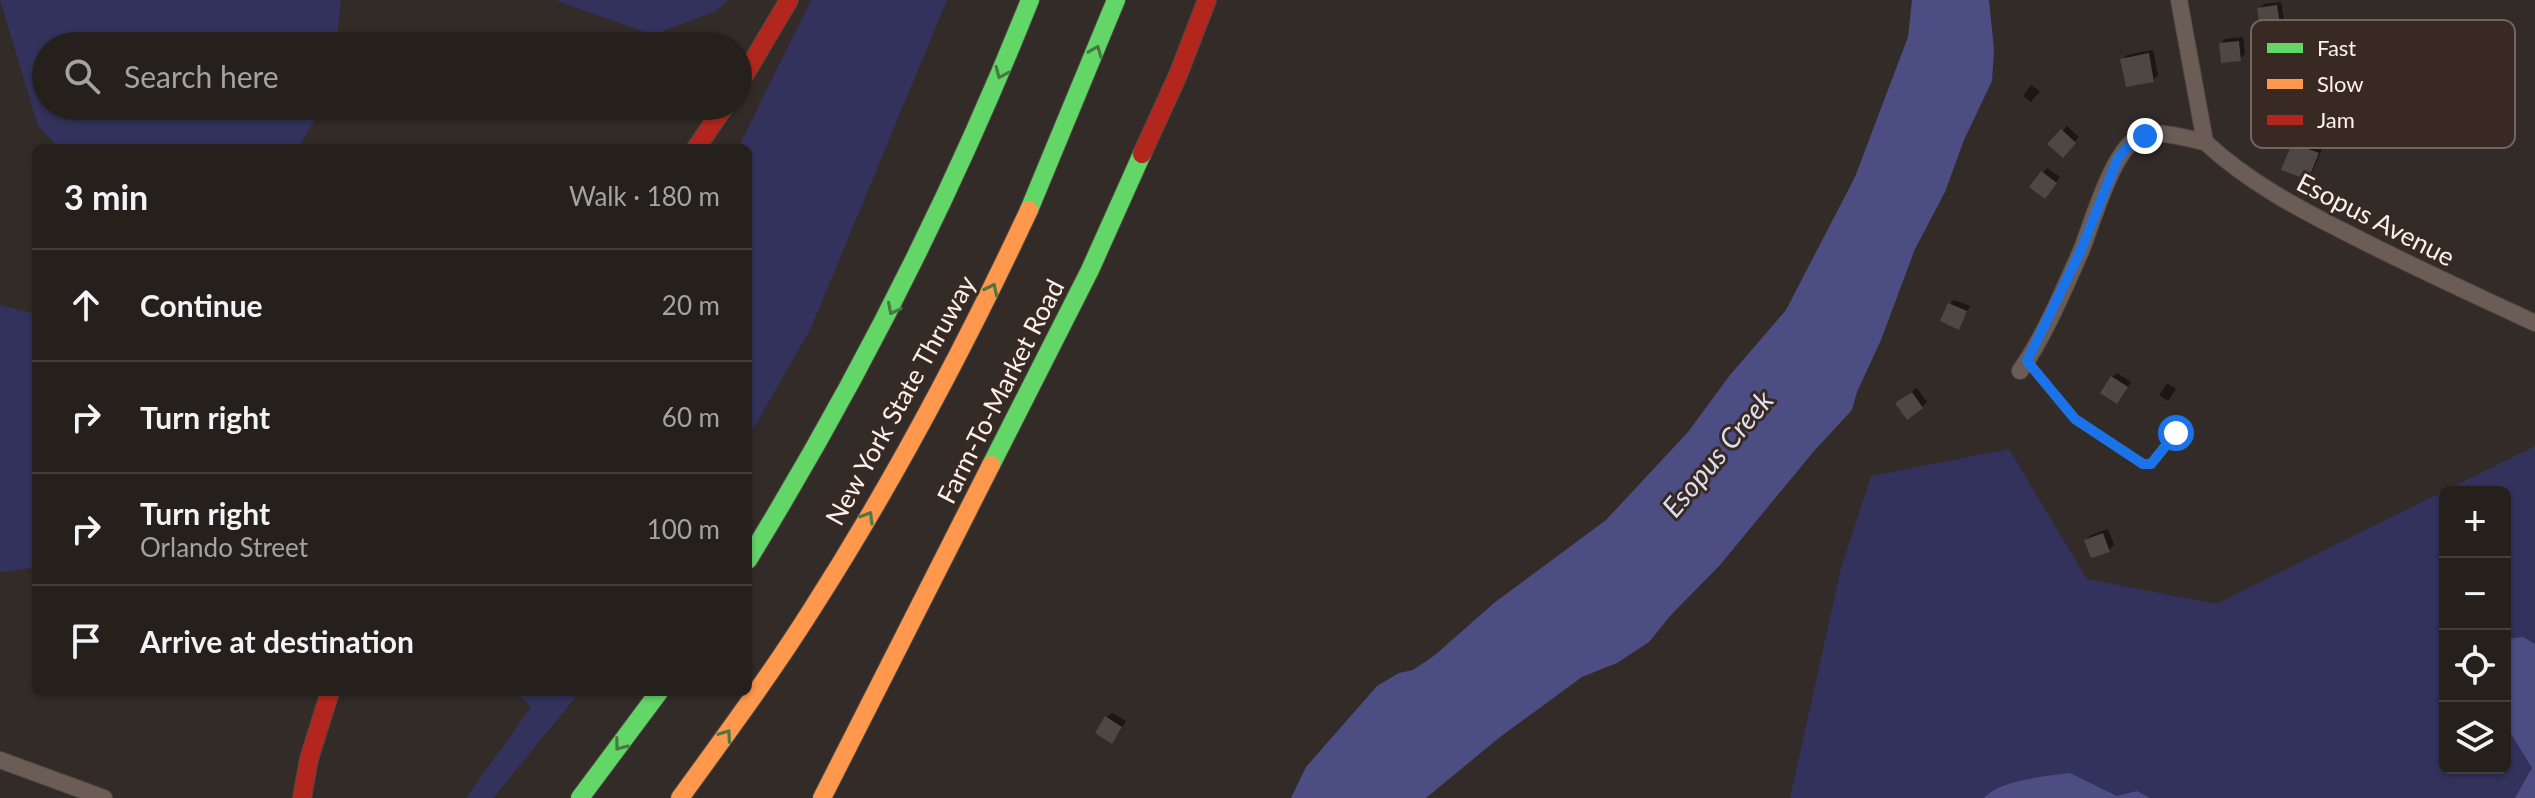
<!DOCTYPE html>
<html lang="en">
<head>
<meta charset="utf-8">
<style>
  body { margin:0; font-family:Lato,sans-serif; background:#322d2a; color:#f1f3f6 }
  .controls { position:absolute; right:24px; bottom:24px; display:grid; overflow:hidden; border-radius:12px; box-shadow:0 2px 6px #0004 }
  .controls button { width:72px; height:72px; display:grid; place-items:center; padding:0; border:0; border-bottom:2px solid #423e3b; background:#26201d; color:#f1f3f6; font:40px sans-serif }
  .stop { position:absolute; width:24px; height:24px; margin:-18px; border:6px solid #1a73e8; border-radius:50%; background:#fff }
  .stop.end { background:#1a73e8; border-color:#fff; box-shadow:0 2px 8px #0008 }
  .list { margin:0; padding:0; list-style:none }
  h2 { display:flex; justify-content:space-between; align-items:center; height:104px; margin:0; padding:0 32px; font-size:34px }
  h2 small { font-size:26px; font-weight:400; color:#a4a3a4 }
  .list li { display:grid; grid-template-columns:52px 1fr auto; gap:24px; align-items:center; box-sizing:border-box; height:112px; padding:0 32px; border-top:2px solid #423e3b }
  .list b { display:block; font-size:30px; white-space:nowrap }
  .list p { margin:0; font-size:26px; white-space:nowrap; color:#a4a3a4 }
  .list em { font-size:26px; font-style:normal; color:#a4a3a4 }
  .icon { flex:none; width:44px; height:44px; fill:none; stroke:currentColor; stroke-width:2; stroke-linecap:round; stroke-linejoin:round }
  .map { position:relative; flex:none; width:2535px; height:798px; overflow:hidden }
  .search { position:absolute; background:#26201d; box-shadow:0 2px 6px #0004; left:32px; top:32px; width:720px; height:88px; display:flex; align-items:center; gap:20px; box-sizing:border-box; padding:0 28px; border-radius:44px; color:#a4a3a4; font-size:30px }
  .panel { position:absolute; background:#26201d; box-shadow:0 2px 6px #0004; left:32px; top:144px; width:720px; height:552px; border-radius:12px }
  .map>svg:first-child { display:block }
  .green { fill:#32325c; fill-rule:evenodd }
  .water { fill:#4c4d83 }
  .shadow { fill:#0007 }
  .building { fill:#4e4744 }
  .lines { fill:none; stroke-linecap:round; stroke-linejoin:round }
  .lane-casing { stroke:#4e4843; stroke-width:10 }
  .street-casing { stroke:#4e4843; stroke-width:18 }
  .fast-casing { stroke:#4e4843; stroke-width:20 }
  .slow-casing { stroke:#4e4843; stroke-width:20 }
  .jam-casing { stroke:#4e4843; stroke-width:20 }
  .lane { stroke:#6c5c56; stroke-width:8 }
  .street { stroke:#6c5c56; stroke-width:16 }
  .fast { stroke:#63d668; stroke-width:18 }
  .slow { stroke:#ff974d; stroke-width:18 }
  .jam { stroke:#b3261e; stroke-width:18 }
  .oneway { stroke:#4b7742 }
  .route { stroke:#1a73e8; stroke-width:10 }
  .labels { text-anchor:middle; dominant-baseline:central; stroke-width:6; stroke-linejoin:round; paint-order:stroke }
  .street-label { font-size:26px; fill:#fbf1ec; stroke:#382922 }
  .water-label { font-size:28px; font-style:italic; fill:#dcdef1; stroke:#382922 }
  .key { fill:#382922; stroke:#72655f; stroke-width:2 }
  .key-label { font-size:22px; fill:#fbf1ec }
</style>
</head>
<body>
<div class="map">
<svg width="2535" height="798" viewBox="0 0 2535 798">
  <rect width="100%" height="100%" fill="#332b27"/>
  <path class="green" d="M0,0H341L336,46H46V106H319L315,119L298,148H59L38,126Z
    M555,0H728L716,11L653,35Z
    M811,0H947L811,328L748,438V148H738Z
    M0,305L36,314V565L31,568L0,572Z
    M2535,446V798H1790L1841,568L1871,476L2009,449L2087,579L2216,604ZM2445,492H2505V768H2445Z
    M516,692H580L493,798H466L531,707Z"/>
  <path class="water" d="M1912,0H1989L1994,50L1992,81L1964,140L1945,192L1915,249L1881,340L1857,392L1852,410L1814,451L1720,565L1671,615L1649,642L1617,663L1582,677L1500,737L1426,798H1291L1306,767L1377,686L1399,673L1413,670L1435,655L1494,603L1606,520L1688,432L1730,375L1786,310L1855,177L1908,37Z
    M2523,637L2535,644V798H2515L2532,768L2505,724V639Z
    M2070,773L2117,796L2137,791L2150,798H1984C1999,780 2047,776 2070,773Z"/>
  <path class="shadow" d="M2281,2L2284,19L2279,23L2259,9L2264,4Z
    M2243,37L2245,54L2240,59L2221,44L2225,39Z
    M2153,50L2158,75L2153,80L2123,59L2127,55Z
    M2031,85L2040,91L2031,102L2023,96Z
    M2067,126L2079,137L2063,155L2050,144Z
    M2298,139L2322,149L2312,173L2308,178L2293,144Z
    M2047,168L2060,177L2050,192L2032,186Z
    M1954,300L1970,306L1958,327L1950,304Z
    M2117,373L2131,382L2121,396L2112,377Z
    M2167,383L2176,389L2168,401L2159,395Z
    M1917,388L1927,402L1922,407L1902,399Z
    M2108,529L2114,545L2109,550L2086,540L2091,535Z
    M1112,713L1126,721L1116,737L1107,717Z"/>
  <path class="building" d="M2277,5L2280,25L2260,29L2257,8Z
    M2239,41L2241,61L2221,63L2219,43Z
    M2149,53L2154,82L2126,87L2120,59Z
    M2258,110L2277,118L2268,137L2250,128Z
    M2061,129L2076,143L2063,158L2047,144Z
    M2292,143L2319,153L2308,180L2281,170Z
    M2041,171L2057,183L2045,199L2029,187Z
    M1948,303L1967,311L1959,330L1940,321Z
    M2111,376L2128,387L2117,404L2100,393Z
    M1912,392L1923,408L1907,420L1895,403Z
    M2103,533L2110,552L2091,558L2084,540Z
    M1105,716L1122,727L1112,744L1095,733Z"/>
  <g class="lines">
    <g class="lane-casing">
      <path id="lane" d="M2027,361L2075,419L2143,464H2151L2176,433"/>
    </g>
    <g class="street-casing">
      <path id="street" d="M2179,0L2205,142C2248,182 2299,209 2351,235C2411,266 2473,294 2535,323
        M2020,371C2045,335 2063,291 2081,251C2092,223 2111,158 2133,141C2153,126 2183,138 2205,142
        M0,760L104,798"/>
    </g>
    <g class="fast-casing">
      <path id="fast" d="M1029,210L1116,0
        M991,465L1090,270L1142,154
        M748,560C858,381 952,195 1030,0
        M580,798L659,692"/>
    </g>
    <g class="slow-casing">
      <path id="slow" d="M680,798C725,736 771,674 812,609C894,481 965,347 1029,210
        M822,798L991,465"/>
    </g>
    <g class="jam-casing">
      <path id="jam" d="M738,86L789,0
        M696,148L725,106
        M1142,154L1178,75L1207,0
        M302,798L309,759L330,692"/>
    </g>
    <use href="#lane" class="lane"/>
    <use href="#street" class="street"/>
    <use href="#fast" class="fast"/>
    <use href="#slow" class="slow"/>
    <use href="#jam" class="jam"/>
  </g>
  <defs><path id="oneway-chevron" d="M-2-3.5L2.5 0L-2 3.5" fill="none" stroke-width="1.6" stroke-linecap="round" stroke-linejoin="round" transform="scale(2)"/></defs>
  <g class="oneway">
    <use href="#oneway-chevron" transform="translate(1096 51) rotate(-68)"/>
    <use href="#oneway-chevron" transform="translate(1001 73) rotate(113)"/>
    <use href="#oneway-chevron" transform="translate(992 289) rotate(-64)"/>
    <use href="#oneway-chevron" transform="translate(893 309) rotate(117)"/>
    <use href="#oneway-chevron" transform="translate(868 517) rotate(-59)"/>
    <use href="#oneway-chevron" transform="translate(726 735) rotate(-55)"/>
    <use href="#oneway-chevron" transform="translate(620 745) rotate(127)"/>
  </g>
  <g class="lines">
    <path class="route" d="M2145,136L2133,141L2118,158L2080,252L2027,361L2075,419L2143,464H2151L2176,433"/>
  </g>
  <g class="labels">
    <g class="street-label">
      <text transform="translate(2376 219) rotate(27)">Esopus Avenue</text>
      <text transform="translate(1000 391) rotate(-63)">Farm-To-Market Road</text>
      <text transform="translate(900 400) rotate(-61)">New York State Thruway</text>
    </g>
    <g class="water-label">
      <text transform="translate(1717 453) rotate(-50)">Esopus Creek</text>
    </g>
  </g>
  <rect x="2251" y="20" width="264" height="128" rx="12" class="key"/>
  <rect x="2267" y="43" width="36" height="10" fill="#63d668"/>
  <rect x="2267" y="79" width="36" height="10" fill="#ff974d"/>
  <rect x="2267" y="115" width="36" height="10" fill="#b3261e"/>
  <g class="key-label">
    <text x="2317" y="56">Fast</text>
    <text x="2317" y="92">Slow</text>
    <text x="2317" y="128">Jam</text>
  </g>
</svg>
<div class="controls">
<button>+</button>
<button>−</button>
<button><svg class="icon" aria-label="locate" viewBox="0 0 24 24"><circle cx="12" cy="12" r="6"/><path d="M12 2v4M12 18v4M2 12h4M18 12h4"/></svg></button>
<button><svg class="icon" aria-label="layers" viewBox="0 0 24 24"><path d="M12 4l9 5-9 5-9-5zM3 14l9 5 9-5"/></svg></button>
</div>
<div class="stop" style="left:2176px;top:433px"></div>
<div class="stop end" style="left:2145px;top:136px"></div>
<div class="search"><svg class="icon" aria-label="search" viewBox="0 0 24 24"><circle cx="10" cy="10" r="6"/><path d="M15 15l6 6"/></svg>Search here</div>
<section class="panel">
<h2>3 min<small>Walk · 180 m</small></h2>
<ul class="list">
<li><svg class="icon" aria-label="ahead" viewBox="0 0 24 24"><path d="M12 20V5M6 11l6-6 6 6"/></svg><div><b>Continue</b></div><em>20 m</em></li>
<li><svg class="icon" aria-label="right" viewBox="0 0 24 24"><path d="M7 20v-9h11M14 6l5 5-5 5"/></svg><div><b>Turn right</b></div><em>60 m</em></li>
<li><svg class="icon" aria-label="right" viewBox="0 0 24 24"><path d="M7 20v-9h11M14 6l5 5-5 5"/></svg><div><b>Turn right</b><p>Orlando Street</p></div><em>100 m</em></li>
<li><svg class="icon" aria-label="arrive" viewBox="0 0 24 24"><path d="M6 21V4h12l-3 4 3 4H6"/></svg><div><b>Arrive at destination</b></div></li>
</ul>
</section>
</div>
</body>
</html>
